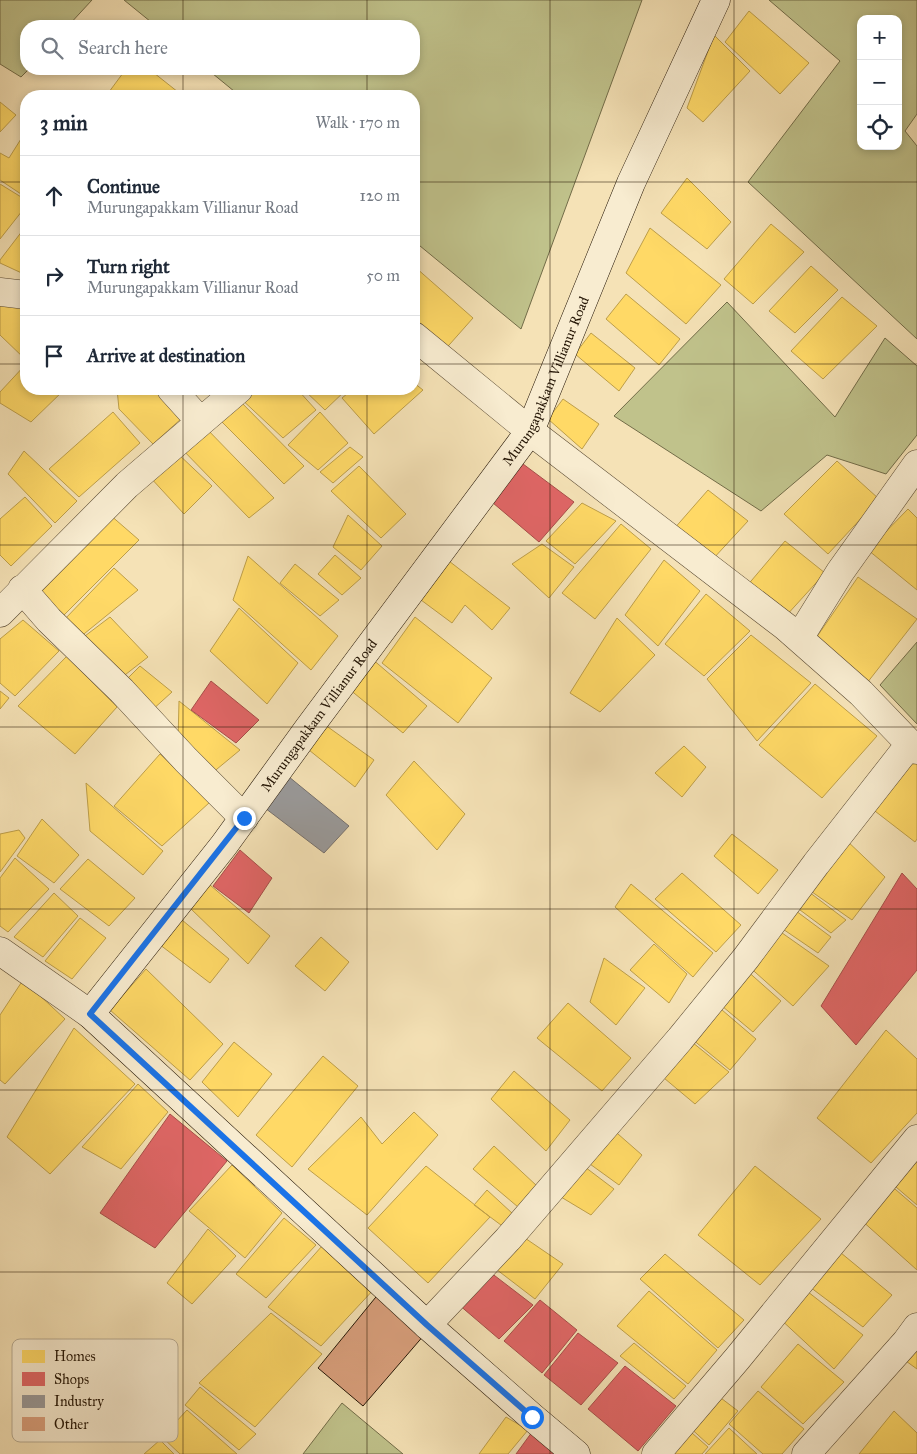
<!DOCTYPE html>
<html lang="en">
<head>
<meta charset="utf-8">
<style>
  body { margin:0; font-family:"IM FELL Great Primer",serif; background:#f6f6f7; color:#1f2937 }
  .controls { position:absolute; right:15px; top:15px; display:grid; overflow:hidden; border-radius:10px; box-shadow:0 2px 8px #0003 }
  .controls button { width:45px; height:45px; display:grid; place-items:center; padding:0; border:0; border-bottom:1px solid #e0e1e3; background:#fff; color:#1f2937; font:25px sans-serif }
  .stop { position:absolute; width:15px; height:15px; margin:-11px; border:4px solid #1a73e8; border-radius:50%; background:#fff }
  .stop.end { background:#1a73e8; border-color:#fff; box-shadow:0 1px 5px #0008 }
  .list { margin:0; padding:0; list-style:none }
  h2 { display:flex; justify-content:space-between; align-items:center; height:65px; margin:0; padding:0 20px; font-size:21px }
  h2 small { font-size:16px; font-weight:400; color:#747a83 }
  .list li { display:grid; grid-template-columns:32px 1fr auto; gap:15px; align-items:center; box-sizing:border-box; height:80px; padding:0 20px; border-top:1px solid #e0e1e3 }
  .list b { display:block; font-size:19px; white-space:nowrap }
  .list p { margin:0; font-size:16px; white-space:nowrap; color:#747a83 }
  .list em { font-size:16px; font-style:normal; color:#747a83 }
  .icon { flex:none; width:28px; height:28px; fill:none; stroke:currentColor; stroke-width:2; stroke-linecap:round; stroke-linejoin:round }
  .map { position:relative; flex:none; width:917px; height:1454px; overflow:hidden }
  .search { position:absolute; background:#fff; box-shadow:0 2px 8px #0003; left:20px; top:20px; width:400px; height:55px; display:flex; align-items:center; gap:12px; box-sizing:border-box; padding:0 18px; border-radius:20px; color:#747a83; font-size:19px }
  .panel { position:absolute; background:#fff; box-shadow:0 2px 8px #0003; left:20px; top:90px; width:400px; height:305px; border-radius:20px }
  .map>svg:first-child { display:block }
  .green { fill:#c0c28b; stroke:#726c48; fill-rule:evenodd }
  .homes { fill:#ffd966; stroke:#bd9e49 }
  .shops { fill:#e06666; stroke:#a84e49 }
  .industry { fill:#999; stroke:#76716d }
  .building { fill:#daa07d; stroke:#241505 }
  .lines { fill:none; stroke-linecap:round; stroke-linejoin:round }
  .street-casing { stroke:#584831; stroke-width:29 }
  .secondary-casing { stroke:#241505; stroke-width:29 }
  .street { stroke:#f8ecd0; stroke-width:28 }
  .secondary { stroke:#f8ecd0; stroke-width:28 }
  .route { stroke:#1a73e8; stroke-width:6 }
  .grid { fill:none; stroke:#241505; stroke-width:1; stroke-opacity:0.55 }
  .labels { text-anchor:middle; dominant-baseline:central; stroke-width:5; stroke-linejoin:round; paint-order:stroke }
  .street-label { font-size:14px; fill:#241505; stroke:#f8ecd0 }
  .key { fill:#f8ecd0; stroke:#b8ac93; stroke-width:1 }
  .key-label { font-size:14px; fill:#241505 }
</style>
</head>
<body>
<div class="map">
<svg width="917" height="1454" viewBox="0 0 917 1454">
  <rect width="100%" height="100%" fill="#f5e2b6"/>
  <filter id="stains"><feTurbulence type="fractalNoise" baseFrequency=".004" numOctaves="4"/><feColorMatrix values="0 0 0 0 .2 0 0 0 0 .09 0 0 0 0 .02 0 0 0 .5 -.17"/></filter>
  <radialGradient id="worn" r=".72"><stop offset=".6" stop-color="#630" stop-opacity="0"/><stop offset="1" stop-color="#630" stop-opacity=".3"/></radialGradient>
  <path class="green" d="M0,0H92L68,26H26V69H29L21,77L0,64Z
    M124,0H642L521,329L414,241V96H240L207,69H414V26H156Z
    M769,0H917V114L905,131L917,146V339L748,182L840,61ZM861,19H898V146H861Z
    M727,302L835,417L885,338L917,366V435L886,474L827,455L761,511L614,416Z
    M917,642V724L880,685Z
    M342,1403L403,1454H303Z"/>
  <path class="homes" d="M749,11L809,63L780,94L725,42Z
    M714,35L750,71L703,122L687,108Z
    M126,69H149L183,96H106Z
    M0,102L16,115L0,132Z
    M26,131V193L24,196L0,180V153L9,158Z
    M687,178L731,222L707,249L661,213Z
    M0,184L26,200V206L0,239Z
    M771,224L804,252L753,304L724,279Z
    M26,226V275L0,263V260Z
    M650,228L721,285L686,324L626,273Z
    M811,266L838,290L795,333L769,311Z
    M415,267L473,318L442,353L414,328Z
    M626,294L680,339L659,365L606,319Z
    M842,297L877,326L823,379L791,351Z
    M0,302L26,306V360L0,335Z
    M591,333L635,368L619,391L575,354Z
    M26,364V389H65L31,422L0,403V392Z
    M414,383L423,390L374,434L342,398L353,389H414Z
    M117,389H152L182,418L153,444L119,409Z
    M247,389H297L316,410L283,438L238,396Z
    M303,389H347L325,410Z
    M237,398L304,466L284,484L217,417Z
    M563,399L599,424L582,449L548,419Z
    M113,412L140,443L79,497L49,469Z
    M320,412L348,443L318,470L288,445Z
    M203,425L274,498L249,518L179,446Z
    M350,447L363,457L333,483L320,472Z
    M24,451L77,501L55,523L8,474Z
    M175,451L212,486L184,514L149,476Z
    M837,461L879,499L828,554L784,514Z
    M359,466L406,514L381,538L331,491Z
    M708,490L748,521L712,560L673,530Z
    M25,497L52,526L11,566L0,555V519Z
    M582,503L616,521L575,564L546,541Z
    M908,509L917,518V590L868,550Z
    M109,514L139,540L61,618L39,594Z
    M348,515L382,546L361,570L333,547Z
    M621,524L651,549L595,619L562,593Z
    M785,541L825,573L785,617L746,587Z
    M542,544L574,567L549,598L512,564Z
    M335,555L361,578L342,595L318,574Z
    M248,556L338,636L311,670L233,600Z
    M445,558L510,608L492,630L465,605L452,623L417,597Z
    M664,560L700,591L658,646L625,615Z
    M295,564L339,600L320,616L280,583Z
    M114,568L138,590L79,638L63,621Z
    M858,577L917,619L867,683L816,638Z
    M706,594L750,631L704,676L665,644Z
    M239,608L298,663L267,704L210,651Z
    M110,617L148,657L121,678L81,639Z
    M415,617L492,678L458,723L382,663Z
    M617,618L655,655L600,712L570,693Z
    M23,620L59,651L15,696L0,683V639Z
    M751,635L811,683L757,741L707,679Z
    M67,656L117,707L75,754L18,706Z
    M371,658L427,706L403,733L349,689Z
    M140,666L172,692L151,711L123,683Z
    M815,684L877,736L822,798L759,745Z
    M0,691L9,698L0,709Z
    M179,701L240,750L211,774L178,742Z
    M321,722L374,760L355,787L304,746Z
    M684,746L706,767L682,797L655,773Z
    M160,754L210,802L162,846L114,806Z
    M910,756L917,761V839L915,842L871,808Z
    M414,761L465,814L437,850L386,795Z
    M86,783L163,851L143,875L90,831Z
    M42,819L79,855L54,883L17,856Z
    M19,830L25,838L0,872V834Z
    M732,834L778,870L758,894L714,856Z
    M844,838L885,877L852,920L805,887Z
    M15,858L49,889L8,932L0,926V878Z
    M88,859L135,898L109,926L60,889Z
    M682,873L741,925L716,952L655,899Z
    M631,884L713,953L693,977L615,907Z
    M210,885L270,936L248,964L190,908Z
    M805,889L846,920L831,933L792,904Z
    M54,893L78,916L43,957L14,937Z
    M792,908L831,937L818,953L777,925Z
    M176,915L229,959L210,983L155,941Z
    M80,918L106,938L72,979L45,961Z
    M775,928L829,966L793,1006L746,964Z
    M321,937L349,962L325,991L295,966Z
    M654,944L687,974L669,1003L630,970Z
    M604,958L645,988L616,1025L590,1002Z
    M146,969L223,1044L190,1080L110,1010Z
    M745,969L781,1001L753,1032L716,1001Z
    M23,980L65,1019L5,1084L0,1080V1015Z
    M568,1003L631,1058L602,1091L537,1038Z
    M715,1004L756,1039L730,1070L687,1035Z
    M74,1028L135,1084L50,1174L7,1137Z
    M886,1030L917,1059V1113L871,1163L817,1118Z
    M687,1038L729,1072L695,1104L658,1073Z
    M234,1042L272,1074L238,1117L202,1082Z
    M323,1056L358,1086L292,1167L256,1135Z
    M514,1071L570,1120L546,1151L491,1099Z
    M138,1084L168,1112L121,1169L82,1147Z
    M414,1112L438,1135L367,1215L308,1169L361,1117L382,1144Z
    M610,1127L642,1155L619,1185L583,1159Z
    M494,1146L537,1186L518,1207L473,1169Z
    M917,1156V1205L896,1187Z
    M581,1164L614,1189L591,1215L556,1194Z
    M232,1165L282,1213L245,1258L189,1211Z
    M426,1166L490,1217L428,1283L368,1228Z
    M755,1166L821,1219L760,1285L698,1235Z
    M888,1183L917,1208V1270L860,1219Z
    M487,1190L513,1214L505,1228L474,1205Z
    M284,1218L316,1245L266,1298L236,1274Z
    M208,1229L236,1256L192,1304L167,1283Z
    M519,1234L563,1264L535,1299L492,1266Z
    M322,1246L376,1287L321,1346L268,1307Z
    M835,1248L892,1295L863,1327L806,1284Z
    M665,1254L744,1320L718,1348L640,1279Z
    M803,1288L863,1335L834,1369L777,1316Z
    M649,1291L717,1350L688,1384L617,1326Z
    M271,1313L322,1354L255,1427L199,1383Z
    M917,1335V1369L899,1356Z
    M634,1343L686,1386L674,1399L620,1356Z
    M798,1344L844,1382L803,1424L761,1387Z
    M200,1387L256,1434L239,1450L185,1405Z
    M758,1391L804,1429L782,1454H763L729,1424Z
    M713,1392L738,1411L709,1445L686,1424Z
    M187,1410L237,1454H180L162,1437Z
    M894,1411L917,1433V1454H859Z
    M506,1417L528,1430L508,1454H479Z
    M684,1426L708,1447L702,1454H659Z
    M729,1428L757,1454H705Z
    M160,1440L174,1454H144Z"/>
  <path class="shops" d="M515,458L574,502L539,542L486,497Z
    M211,681L259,720L236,743L191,710Z
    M240,850L272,878L249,913L213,886Z
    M902,873L917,889V970L856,1045L821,1006Z
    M170,1114L227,1161L155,1248L100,1213Z
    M486,1269L533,1305L499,1339L458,1304Z
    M540,1300L577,1330L542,1373L504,1341Z
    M578,1333L618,1363L581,1405L544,1375Z
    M625,1366L676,1406L638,1451L588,1409Z
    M532,1432L560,1454H516Z"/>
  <path class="industry" d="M283,772L349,826L324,853L261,805Z"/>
  <path class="building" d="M380,1292L425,1334L363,1406L318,1368Z"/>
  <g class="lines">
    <g class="street-casing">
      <path id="street" d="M0,292L26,295
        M414,336L530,431L786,627L861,693L910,744
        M171,389L200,421
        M22,589L49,620L122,691L186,760L244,818
        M0,613L127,485L239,389
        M799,638L840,572L917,464
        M0,951L90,1014
        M427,1325L508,1239L680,1039L746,958L816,864L910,744L917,750
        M656,1454L737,1359L917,1139
        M806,1454L906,1342L917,1327"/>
    </g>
    <g class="secondary-casing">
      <g id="secondary">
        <path id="s1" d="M576,1454L532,1417L427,1325L90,1014L224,845L308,729L530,431L631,183L716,0"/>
      </g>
    </g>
    <use href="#street" class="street"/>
    <use href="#secondary" class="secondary"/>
  </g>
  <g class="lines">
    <path class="route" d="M244,818L90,1014L427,1325L532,1417"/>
  </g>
  <path class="grid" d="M183,0V26M367,0V26M550,0V1454M734,0V1454M183,69V96M367,69V96M0,182H26M414,182H917M0,364H26M414,364H917M183,389V1454M367,389V1454M0,545H917M0,727H917M0,909H917M0,1090H917M0,1272H917"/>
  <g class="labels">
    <g class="street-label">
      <text stroke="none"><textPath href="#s1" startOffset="1438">Murungapakkam Villianur Road</textPath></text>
      <text stroke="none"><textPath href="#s1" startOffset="1032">Murungapakkam Villianur Road</textPath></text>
    </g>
  </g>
  <rect x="12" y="1339" width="166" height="103" rx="8" class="key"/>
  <rect x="22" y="1350" width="23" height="13" fill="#ffd966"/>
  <rect x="22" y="1372" width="23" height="14" fill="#e06666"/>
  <rect x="22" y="1395" width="23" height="13" fill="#999"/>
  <rect x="22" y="1417" width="23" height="14" fill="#daa07d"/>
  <g class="key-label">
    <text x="54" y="1361">Homes</text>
    <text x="54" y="1384">Shops</text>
    <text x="54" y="1406">Industry</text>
    <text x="54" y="1429">Other</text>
  </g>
  <rect width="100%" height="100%" filter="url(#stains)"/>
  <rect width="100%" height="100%" fill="url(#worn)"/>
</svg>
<div class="controls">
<button>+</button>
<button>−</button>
<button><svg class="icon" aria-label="locate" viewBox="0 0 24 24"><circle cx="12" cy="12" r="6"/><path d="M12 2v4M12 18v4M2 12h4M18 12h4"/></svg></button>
</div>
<div class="stop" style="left:532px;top:1417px"></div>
<div class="stop end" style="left:244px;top:818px"></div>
<div class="search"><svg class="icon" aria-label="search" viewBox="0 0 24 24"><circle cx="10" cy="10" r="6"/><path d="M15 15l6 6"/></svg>Search here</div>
<section class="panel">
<h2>3 min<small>Walk · 170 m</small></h2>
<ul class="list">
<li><svg class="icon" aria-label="ahead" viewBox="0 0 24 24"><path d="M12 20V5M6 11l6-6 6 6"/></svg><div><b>Continue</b><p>Murungapakkam Villianur Road</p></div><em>120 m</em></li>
<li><svg class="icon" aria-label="right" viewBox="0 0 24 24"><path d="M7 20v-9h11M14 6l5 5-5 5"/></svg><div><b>Turn right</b><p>Murungapakkam Villianur Road</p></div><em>50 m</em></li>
<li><svg class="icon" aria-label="arrive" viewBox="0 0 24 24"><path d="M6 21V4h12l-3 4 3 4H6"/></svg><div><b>Arrive at destination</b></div></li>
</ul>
</section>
</div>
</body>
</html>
